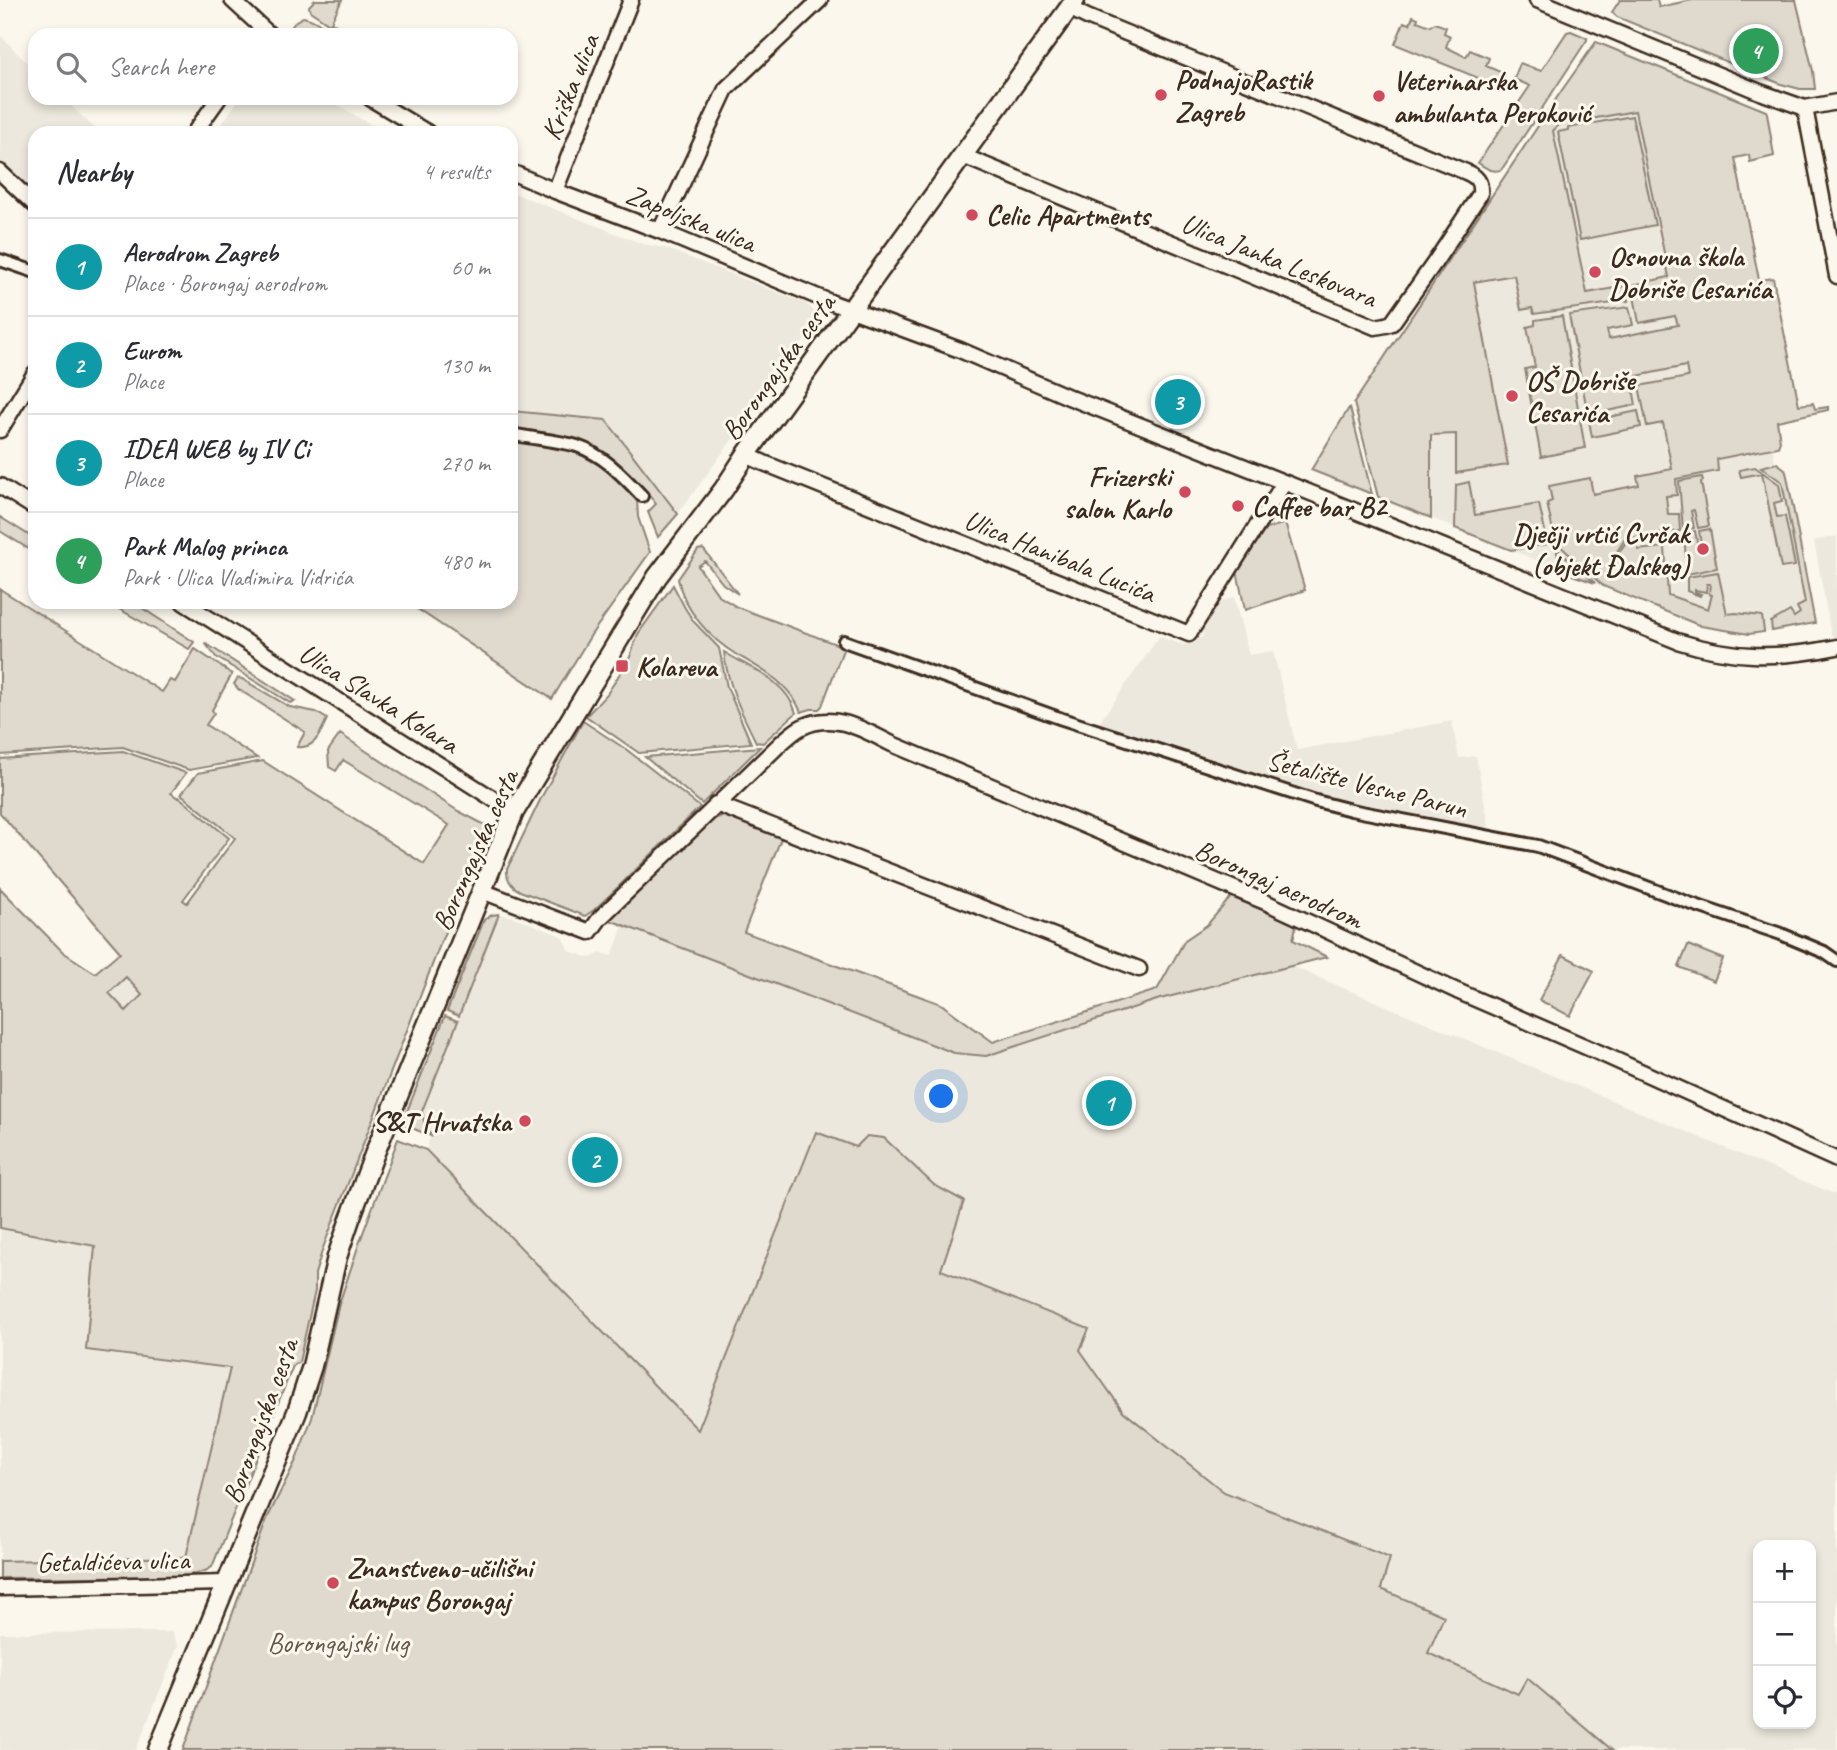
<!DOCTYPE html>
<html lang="en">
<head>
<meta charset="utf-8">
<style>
  body { margin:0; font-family:Caveat,sans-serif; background:#f2f2f3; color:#2b2b33 }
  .controls { position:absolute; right:21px; bottom:21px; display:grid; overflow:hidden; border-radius:14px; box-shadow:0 4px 10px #0003 }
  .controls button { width:63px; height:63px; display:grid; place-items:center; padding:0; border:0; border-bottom:2px solid #e1e1e2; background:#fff; color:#2b2b33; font:35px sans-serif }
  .you { position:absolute; left:942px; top:1097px; width:24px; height:24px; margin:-18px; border:5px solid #fff; border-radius:50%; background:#1a73e8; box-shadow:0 0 0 10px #1a73e833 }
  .badge { display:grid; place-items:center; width:46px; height:46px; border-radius:50%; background:#d1495b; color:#fff; font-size:23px; font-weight:700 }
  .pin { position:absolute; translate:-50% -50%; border:4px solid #fff; box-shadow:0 2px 7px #0006 }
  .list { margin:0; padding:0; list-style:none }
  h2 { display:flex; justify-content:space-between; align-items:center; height:91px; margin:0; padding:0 28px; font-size:30px }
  h2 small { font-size:23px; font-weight:400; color:#7c7c81 }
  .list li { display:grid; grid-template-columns:46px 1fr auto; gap:21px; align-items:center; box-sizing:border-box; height:98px; padding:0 28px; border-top:2px solid #e1e1e2 }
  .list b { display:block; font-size:26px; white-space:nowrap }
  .list p { margin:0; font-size:23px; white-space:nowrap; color:#7c7c81 }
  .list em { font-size:23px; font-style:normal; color:#7c7c81 }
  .icon { flex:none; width:38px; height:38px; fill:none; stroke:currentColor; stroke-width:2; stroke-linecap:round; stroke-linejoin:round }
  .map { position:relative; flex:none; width:1837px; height:1750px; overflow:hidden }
  .search { position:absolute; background:#fff; box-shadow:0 4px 10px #0003; left:28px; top:28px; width:490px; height:77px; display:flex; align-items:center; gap:18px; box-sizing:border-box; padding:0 24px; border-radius:21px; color:#7c7c81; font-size:26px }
  .panel { position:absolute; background:#fff; box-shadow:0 4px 10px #0003; left:28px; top:126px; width:490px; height:483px; border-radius:21px }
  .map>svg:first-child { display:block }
  .built { fill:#ede8dd; fill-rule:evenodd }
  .green { fill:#dfd9ce; stroke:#8d8276; stroke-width:2; fill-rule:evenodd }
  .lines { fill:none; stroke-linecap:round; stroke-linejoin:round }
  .pedestrian-casing { stroke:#3b2a1e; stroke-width:16 }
  .minor-casing { stroke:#3b2a1e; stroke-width:19 }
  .tertiary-casing { stroke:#3b2a1e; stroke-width:23 }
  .pedestrian { stroke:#fbf7ec; stroke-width:10 }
  .minor { stroke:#fbf7ec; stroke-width:14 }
  .tertiary { stroke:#fbf7ec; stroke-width:18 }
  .poi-dot { fill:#d1495b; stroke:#fbf7ec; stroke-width:2.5 }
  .labels { text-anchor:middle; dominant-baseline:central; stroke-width:6; stroke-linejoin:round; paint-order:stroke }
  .poi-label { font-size:28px; font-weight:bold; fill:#3b2a1e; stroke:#fbf7ec; text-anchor:start }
  .street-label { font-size:28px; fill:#3b2a1e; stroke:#fbf7ec }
  .park-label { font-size:28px; fill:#64564a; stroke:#fbf7ec }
</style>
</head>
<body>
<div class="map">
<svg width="1837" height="1750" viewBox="0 0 1837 1750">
  <rect width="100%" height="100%" fill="#fbf7ec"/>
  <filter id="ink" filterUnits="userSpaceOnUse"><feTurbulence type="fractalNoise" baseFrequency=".0143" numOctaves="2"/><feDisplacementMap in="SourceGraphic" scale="14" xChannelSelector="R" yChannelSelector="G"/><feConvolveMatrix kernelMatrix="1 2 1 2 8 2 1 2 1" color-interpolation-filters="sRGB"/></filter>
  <g filter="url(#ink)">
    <path class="built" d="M0,35L35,71V98H63L100,133H35V201L0,170Z
      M1596,45L1707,90L1780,441L1778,447L1773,449L1775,463L1780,464L1783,466L1787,476L1815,623L1768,632L1749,634L1701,626L1378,497L1354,406Z
      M240,98H326L385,133H215Z
      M511,192L643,244L665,248L805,303L812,309L815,315V322L812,330L678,514L606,420L511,411Z
      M1837,536V638L1833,636L1831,634L1814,541Z
      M1234,597L1249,655L1273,651L1297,750L1452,721L1459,758L1476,756L1490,832L1323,798L1097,726L1159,637L1183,645L1203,637L1202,623L1215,604Z
      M499,914L514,917L559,935L563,938L569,951L590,958L601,953L612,956L623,926L954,1053L1128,1004L1291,966L1837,1195V1750H896L816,1133L698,1431L426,1150L431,1134L424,1122L422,1111ZM1758,1545H1811V1724H1758Z
      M126,977L142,995L126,1011L109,993Z
      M0,1228L96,1246L86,1350L230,1368L187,1557L0,1561Z
      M172,1632L178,1646L136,1750H0V1633Z"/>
    <path class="green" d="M315,0H342L331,22L341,28L328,23L310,11L309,6Z
      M1620,0H1657L1659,7L1692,0H1796L1813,71L1815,89H1800L1781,84L1617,17L1612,12Z
      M1413,16L1418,18L1417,21L1430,26L1435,23L1446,27L1444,33L1450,36L1446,47L1466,57L1470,50L1489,58L1486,66L1505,74L1500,87L1395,44L1404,22L1410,24Z
      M303,17C314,19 326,27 333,35H290L287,33L296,21Z
      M1571,31L1587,38V40L1502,169C1493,174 1485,167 1478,163L1530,86L1514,79L1520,63L1541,71L1567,32Z
      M1596,42L1766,111L1767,113L1774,156L1750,162L1749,155L1735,158L1759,280L1773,278L1799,405L1813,403L1815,409L1828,407V410L1777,421L1780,441L1778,447L1717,459L1718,471L1676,479L1677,495L1666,496L1668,514H1679L1680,531L1625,539L1613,558L1615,559L1626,542L1637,540L1638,550L1665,547L1668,595L1708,609L1712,595L1709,594L1710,584H1707L1706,592L1695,590V592L1701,594L1700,596L1687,591V577L1718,572L1727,614L1736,613L1762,616L1764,632L1749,634L1701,626L1603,586L1555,541L1547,503L1552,501L1549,486L1590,478L1593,494L1639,485L1637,476L1672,469L1663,423L1647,426L1639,386L1688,377L1686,366L1617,380L1619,390L1633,388L1636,405L1588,415L1569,315L1629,307L1633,325L1607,330L1609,339L1678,325L1675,316L1639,323L1632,285L1669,277L1635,111L1558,125L1553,131L1587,293L1626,286L1628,301L1534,314L1532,308L1521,310L1514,275L1474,282L1508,465L1456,473V434L1431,435V518L1378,497L1354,403L1562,90Z
      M1632,116L1655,225L1580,240L1558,132L1568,130V128Z
      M1562,316L1585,448L1541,457L1525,369L1535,367L1527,327L1535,325V320Z
      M1349,408H1350L1372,494L1311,470Z
      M511,411L606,420L678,514L658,537L648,512L656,504C635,476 611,451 576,440C555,433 532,431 511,427Z
      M1638,411L1641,427L1592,437L1589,421Z
      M511,440L571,451L581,455L607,469L637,499L638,517L650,552L591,635L552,699L407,602H511Z
      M1777,463L1785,469L1787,476L1815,623L1772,631L1771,622L1790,611L1794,617L1800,613L1797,607L1805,603L1782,482L1761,467Z
      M1755,467L1779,484L1782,501L1774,503L1777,517L1785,516L1795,566L1781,568L1762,473L1741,477L1739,470Z
      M1702,477L1703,481L1701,482L1709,526L1698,528L1694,510L1691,511L1694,528L1683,530L1679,481Z
      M1469,482L1475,515L1539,504L1548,544L1511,550L1455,528L1456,485Z
      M0,517L35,539V553L0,531Z
      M1285,523L1305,590L1245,610L1237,571L1266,529Z
      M1710,529L1717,568L1687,574L1684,533L1695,531L1699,551H1702L1699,531Z
      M1556,548L1595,583L1561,571Z
      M702,549L704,550L738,594L723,584L705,561L698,566L719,596L737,607L844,647L822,706L819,709H811L801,712C789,683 763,670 737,655C710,639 684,610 678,579L698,550Z
      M673,585L685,608L694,622L719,648L727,687L751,743L639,753L586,716L607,694L614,683L630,657L638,634Z
      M0,589L162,692L170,680L175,682L195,649L232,674L212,710L214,713L206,725L257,758L189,770L123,747L0,755Z
      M107,602H133L194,642L189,649Z
      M205,643L295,701L290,703L216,657Z
      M724,652C750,668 787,681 796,713L763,743L756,742C742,714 727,684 724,652Z
      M238,678L242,679L290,707L316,712L327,719C320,733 316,749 297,747L305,732L238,689L234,684Z
      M583,721L627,750L700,807L612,893L594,910L585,916L520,891C511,886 506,879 507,869L541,798Z
      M340,734L458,811L491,828L453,911L323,1248L315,1274V1291L299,1362L293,1366L212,1567L205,1571L185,1576L0,1578V1561L186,1557L230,1368L86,1350L95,1246L0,1228V888L63,952L95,973L120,952L0,813V759L123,751L186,773L171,793L178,798L179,797L229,838L183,900L187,903L235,838L181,794L198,773L263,761L424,864L449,825L343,760L336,771L329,767L328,751ZM126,977L142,995L126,1011L109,993Z
      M760,747L702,804L645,757Z
      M728,815L782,836L744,932L941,1004L993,1042L1157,990L1185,940L1207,925L1231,897L1294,923L1296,926L1293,940L1327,957L1160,999L986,1056L954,1053L610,920L712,819Z
      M499,914L459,1016L447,1011L484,920L492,915Z
      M1688,945L1723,959L1714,981L1679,967Z
      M1563,955L1594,971L1570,1016L1539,1000Z
      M445,1016L458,1021L422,1111L424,1122L431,1136L402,1124Z
      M816,1132L856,1147L867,1136L884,1138L934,1185L964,1201L941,1270L1089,1329L1080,1350L1123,1411L1224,1492L1390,1558L1381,1589L1444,1616L1428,1653L1518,1694L1527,1678L1612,1750H183L267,1519L296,1460L312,1418L339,1304L360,1241L398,1139L426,1150L698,1430Z"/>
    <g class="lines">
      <g class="pedestrian-casing">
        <path id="pedestrian" d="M0,260L35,272
          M511,434C533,439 556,440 577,446C604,455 623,476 642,496
          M844,641L1062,719L1316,801L1351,810L1538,846L1689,903L1781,934L1824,952L1837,961"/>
      </g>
      <g class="minor-casing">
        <path id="minor" d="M232,0L270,35
          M1537,0L1760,92L1805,108L1837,102
          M370,98L428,133
          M1805,108L1837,276
          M194,133L219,98
          M963,156L1375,327L1386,325L1392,323L1435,262L1480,194C1481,181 1477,177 1466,172L1087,17L1069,8
          M0,172L35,205
          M511,172L555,191L660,231L830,302L960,350L1071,398L1296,487L1677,641C1734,659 1779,659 1837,647
          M555,191L631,0
          M660,231L726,89L820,0
          M0,430L35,373
          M746,455L764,463L1189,634L1284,483
          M0,486L35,508
          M183,602L514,812
          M716,804L1139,969
          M482,891L590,932L600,918L780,744C787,738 794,731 802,727C834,711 864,730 892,744L1263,901L1457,991L1600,1053L1837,1160
          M0,1588L226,1583"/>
      </g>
      <g class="tertiary-casing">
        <path id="tertiary" d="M158,1750L297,1412L312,1366L337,1257L350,1219L374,1155L514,812L657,577L724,489L746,455L1075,0"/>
      </g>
      <use href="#pedestrian" class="pedestrian"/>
      <use href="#minor" class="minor"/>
      <use href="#tertiary" class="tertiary"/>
    </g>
  </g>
  <g class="poi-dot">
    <circle cx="1161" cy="95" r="7"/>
    <circle cx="1379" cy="96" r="7"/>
    <circle cx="972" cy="215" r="7"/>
    <circle cx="1595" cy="272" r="7"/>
    <circle cx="1512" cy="396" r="7"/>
    <circle cx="1185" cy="492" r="7"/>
    <circle cx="1238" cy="506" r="7"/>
    <circle cx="1703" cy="549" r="7"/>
    <rect x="615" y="659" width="14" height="14" rx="3.5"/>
    <circle cx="525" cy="1121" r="7"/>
    <circle cx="333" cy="1583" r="7"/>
  </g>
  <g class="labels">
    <g class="poi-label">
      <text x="1175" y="79">PodnajoRastik<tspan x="1175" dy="32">Zagreb</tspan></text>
      <text x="1393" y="80">Veterinarska<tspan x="1393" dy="32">ambulanta Peroković</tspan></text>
      <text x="986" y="215">Celic Apartments</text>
      <text x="1609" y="256">Osnovna škola<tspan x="1609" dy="32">Dobriše Cesarića</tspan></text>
      <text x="1526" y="380">OŠ Dobriše<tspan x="1526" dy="32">Cesarića</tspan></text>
      <text x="1171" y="476" text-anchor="end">Frizerski<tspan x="1171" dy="32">salon Karlo</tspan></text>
      <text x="1252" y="506">Caffee bar B2</text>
      <text x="1689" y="533" text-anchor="end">Dječji vrtić Cvrčak<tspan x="1689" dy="32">(objekt Đalskog)</tspan></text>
      <text x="636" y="666">Kolareva</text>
      <text x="511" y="1121" text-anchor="end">S&amp;T Hrvatska</text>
      <text x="347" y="1567">Znanstveno-učilišni<tspan x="347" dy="32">kampus Borongaj</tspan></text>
    </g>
    <g class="street-label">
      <text transform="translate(570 87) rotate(-68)">Kriška ulica</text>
      <text transform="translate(691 218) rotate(22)">Zapoljska ulica</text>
      <text transform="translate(1279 260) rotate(22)">Ulica Janka Leskovara</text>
      <text transform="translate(778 367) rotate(-54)">Borongajska cesta</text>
      <text transform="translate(1060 556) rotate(22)">Ulica Hanibala Lucića</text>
      <text transform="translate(379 698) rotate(32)">Ulica Slavka Kolara</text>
      <text transform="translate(1367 784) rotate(14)">Šetalište Vesne Parun</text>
      <text transform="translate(475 850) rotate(-66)">Borongajska cesta</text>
      <text transform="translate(1279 884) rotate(24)">Borongaj aerodrom</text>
      <text transform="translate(260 1421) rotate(-70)">Borongajska cesta</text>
      <text transform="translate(113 1561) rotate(-1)">Getaldićeva ulica</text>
    </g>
    <g class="park-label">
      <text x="338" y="1642">Borongajski lug</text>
    </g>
  </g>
</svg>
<div class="controls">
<button>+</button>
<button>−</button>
<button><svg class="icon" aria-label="locate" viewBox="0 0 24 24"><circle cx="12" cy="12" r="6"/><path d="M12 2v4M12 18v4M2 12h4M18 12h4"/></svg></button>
</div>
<div class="you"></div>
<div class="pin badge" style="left:1109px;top:1103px;background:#0f9aa8">1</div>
<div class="pin badge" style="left:595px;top:1160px;background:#0f9aa8">2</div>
<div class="pin badge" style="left:1178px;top:402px;background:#0f9aa8">3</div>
<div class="pin badge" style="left:1756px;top:51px;background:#2e9e5b">4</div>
<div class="search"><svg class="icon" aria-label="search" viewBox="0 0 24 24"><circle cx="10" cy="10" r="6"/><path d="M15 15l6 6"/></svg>Search here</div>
<section class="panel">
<h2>Nearby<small>4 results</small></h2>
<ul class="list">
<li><span class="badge" style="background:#0f9aa8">1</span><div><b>Aerodrom Zagreb</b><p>Place · Borongaj aerodrom</p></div><em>60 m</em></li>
<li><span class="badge" style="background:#0f9aa8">2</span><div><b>Eurom</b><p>Place</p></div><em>130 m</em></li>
<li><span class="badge" style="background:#0f9aa8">3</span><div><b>IDEA WEB by IV Ci</b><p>Place</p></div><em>270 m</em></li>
<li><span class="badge" style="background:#2e9e5b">4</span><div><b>Park Malog princa</b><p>Park · Ulica Vladimira Vidrića</p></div><em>480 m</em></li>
</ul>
</section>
</div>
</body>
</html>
